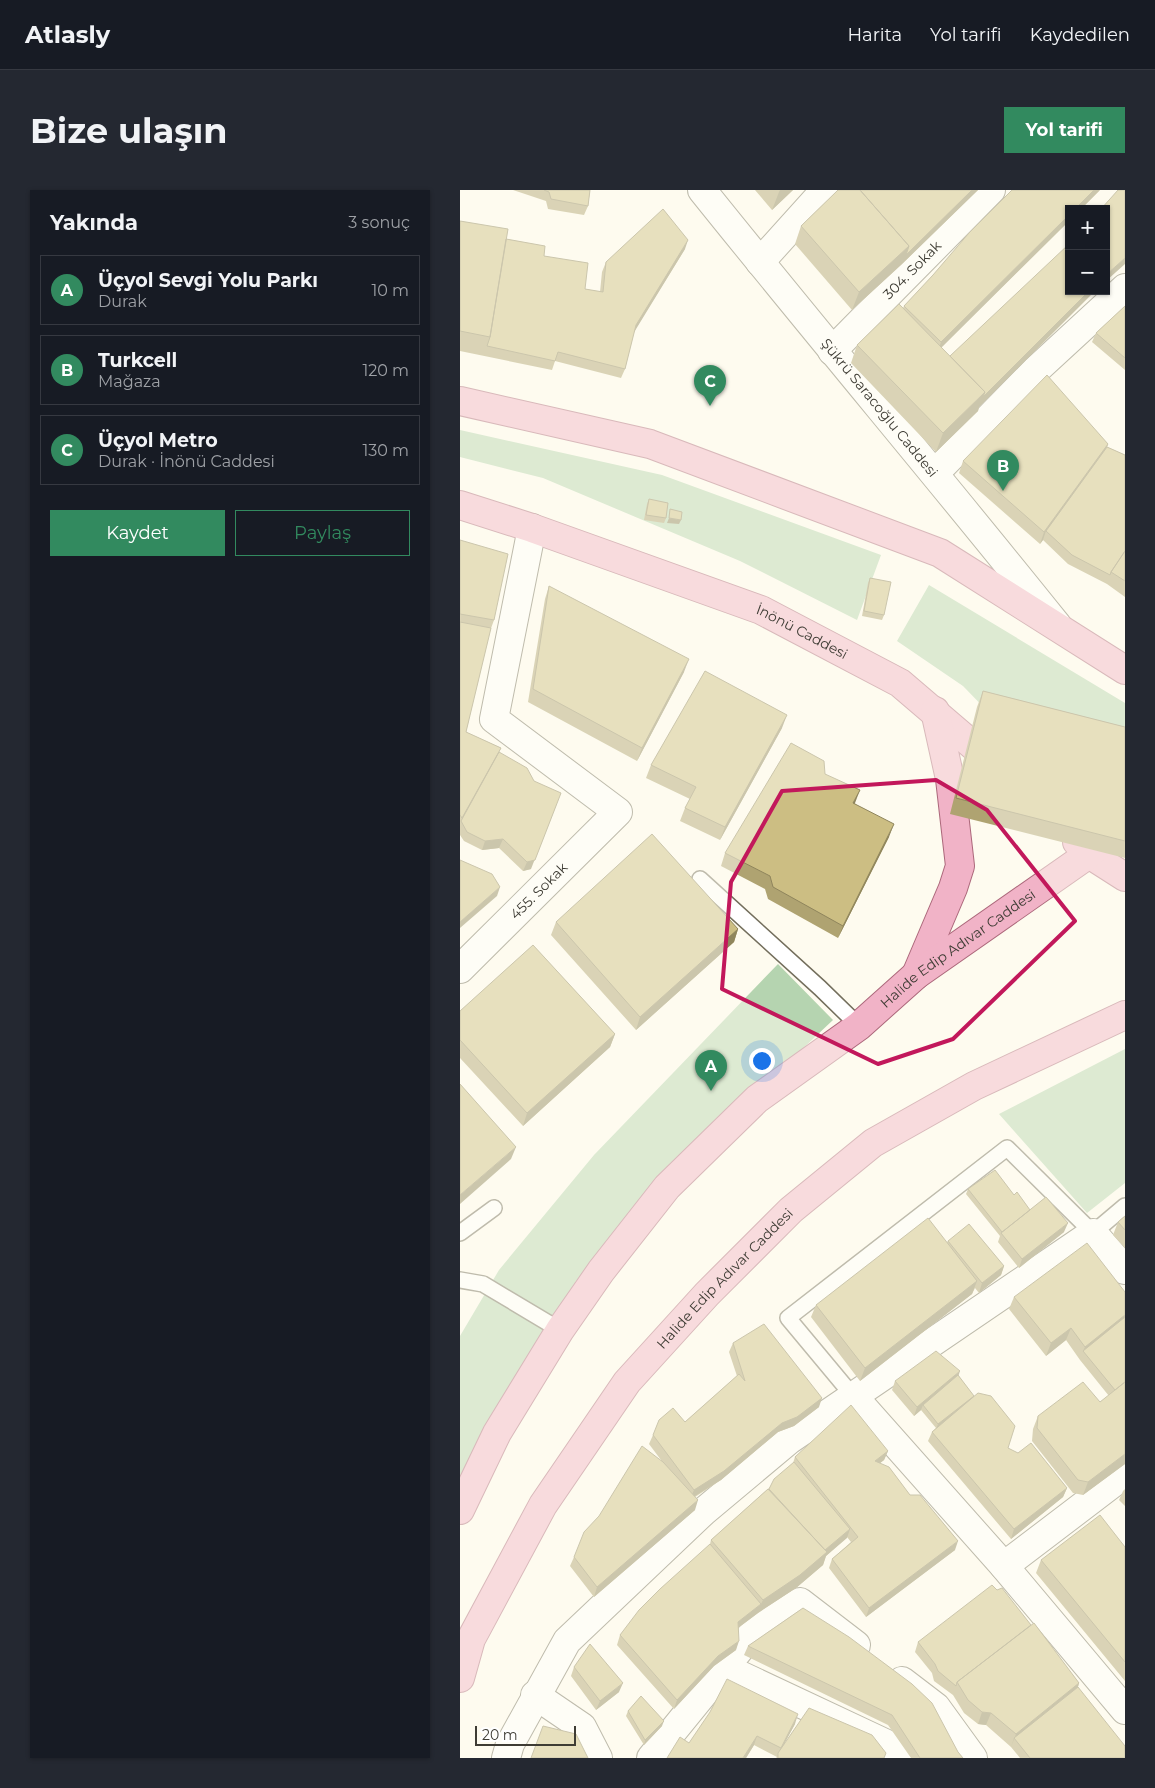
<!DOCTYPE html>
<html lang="tr">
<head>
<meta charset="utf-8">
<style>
  body { margin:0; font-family:Montserrat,sans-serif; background:#242831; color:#f1f3f6 }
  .controls { position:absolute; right:15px; top:15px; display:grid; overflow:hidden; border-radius:0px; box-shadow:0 1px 4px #0004 }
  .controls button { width:45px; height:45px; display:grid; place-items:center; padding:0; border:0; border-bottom:1px solid #363941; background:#171b24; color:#f1f3f6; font:25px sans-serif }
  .scale { position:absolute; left:15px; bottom:12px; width:101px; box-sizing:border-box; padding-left:5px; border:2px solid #3e3c34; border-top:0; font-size:14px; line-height:18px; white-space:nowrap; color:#3e3c34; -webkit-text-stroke:4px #fff; paint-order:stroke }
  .you { position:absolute; left:301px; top:870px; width:18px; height:18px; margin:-12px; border:4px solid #fff; border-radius:50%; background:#1a73e8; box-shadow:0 0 0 8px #1a73e833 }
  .badge { display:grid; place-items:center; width:32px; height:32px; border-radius:50%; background:#328a5f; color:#fff; font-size:16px; font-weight:700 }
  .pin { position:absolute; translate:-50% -41px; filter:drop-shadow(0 1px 2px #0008) }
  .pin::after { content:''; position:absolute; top:26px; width:18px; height:15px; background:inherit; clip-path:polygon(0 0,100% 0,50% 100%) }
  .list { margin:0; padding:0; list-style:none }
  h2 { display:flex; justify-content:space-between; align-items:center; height:65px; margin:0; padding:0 20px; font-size:21px }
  h2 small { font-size:16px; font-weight:400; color:#9ea1a6 }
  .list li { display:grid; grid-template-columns:32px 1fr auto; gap:15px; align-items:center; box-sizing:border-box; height:70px; margin:0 10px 10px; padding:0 10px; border:1px solid #363941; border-radius:0px }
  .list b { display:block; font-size:19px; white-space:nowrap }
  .list p { margin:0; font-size:16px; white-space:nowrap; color:#9ea1a6 }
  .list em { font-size:16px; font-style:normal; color:#9ea1a6 }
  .actions { display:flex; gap:10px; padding:15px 20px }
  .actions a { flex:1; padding:11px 0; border:1px solid #328a5f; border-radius:0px; text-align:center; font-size:18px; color:#328a5f }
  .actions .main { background:#328a5f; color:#fff }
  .map { position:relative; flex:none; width:665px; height:1568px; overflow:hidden; border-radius:0px }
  header { display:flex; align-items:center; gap:30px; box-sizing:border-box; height:70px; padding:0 25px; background:#171b24; border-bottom:1px solid #363941 }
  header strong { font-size:24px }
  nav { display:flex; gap:28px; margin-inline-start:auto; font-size:18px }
  .intro { display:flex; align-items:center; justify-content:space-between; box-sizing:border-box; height:120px; padding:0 30px }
  h1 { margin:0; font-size:35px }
  .button { padding:12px 22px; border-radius:0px; background:#328a5f; color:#fff; font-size:18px; font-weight:700 }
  main { display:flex; gap:30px; padding:0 30px }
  aside { flex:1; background:#171b24; border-radius:0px; box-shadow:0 1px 4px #0004 }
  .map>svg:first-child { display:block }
  .green { fill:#b5d4b0 }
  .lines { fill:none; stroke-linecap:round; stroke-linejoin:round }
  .service-casing { stroke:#736e5c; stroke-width:18 }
  .minor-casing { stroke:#736e5c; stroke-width:30 }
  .tertiary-casing { stroke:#736e5c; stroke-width:30 }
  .primary-casing { stroke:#ac687b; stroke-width:30 }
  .service { stroke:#fff; stroke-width:15 }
  .minor { stroke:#fff; stroke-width:28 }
  .tertiary { stroke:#fff; stroke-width:28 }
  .primary { stroke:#f1b3c7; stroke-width:28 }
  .wall { fill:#afa371 }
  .shaded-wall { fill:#8f855c }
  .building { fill:#ccbe83; stroke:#8f855c }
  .marked { fill:none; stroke:#c2185b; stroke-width:4; stroke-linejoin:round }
  .labels { text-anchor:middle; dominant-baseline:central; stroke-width:5; stroke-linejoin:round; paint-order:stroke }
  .street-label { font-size:14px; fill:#3e3c34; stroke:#fff }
</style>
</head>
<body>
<header>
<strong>Atlasly</strong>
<nav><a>Harita</a><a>Yol tarifi</a><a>Kaydedilen</a></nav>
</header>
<div class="intro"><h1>Bize ulaşın</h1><a class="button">Yol tarifi</a></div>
<main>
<aside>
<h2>Yakında<small>3 sonuç</small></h2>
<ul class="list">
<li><span class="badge">A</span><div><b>Üçyol Sevgi Yolu Parkı</b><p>Durak</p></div><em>10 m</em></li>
<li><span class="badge">B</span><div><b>Turkcell</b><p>Mağaza</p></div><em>120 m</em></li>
<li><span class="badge">C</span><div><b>Üçyol Metro</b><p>Durak · İnönü Caddesi</p></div><em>130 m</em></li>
</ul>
<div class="actions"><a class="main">Kaydet</a><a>Paylaş</a></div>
</aside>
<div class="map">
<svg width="665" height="1568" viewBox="0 0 665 1568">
  <rect width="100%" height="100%" fill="#fefbef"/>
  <path class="green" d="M0,240L202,285L421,365L397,430L280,371L83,288L0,267Z
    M469,395L665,513V600L563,558L503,496L437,451Z
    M318,774L373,830L198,995L116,1091L17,1259L0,1299V1146L39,1080L134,965Z
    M665,859V993L627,1023L539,924Z"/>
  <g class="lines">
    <g class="service-casing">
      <path id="service" d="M240,689L360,798L399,836
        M0,1043L34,1018
        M0,1090L23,1094L100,1140
        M393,1206L328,1128L547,958L633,1043L665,1016"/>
    </g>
    <g class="minor-casing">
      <g id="minor">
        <path d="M300,72L365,0"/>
        <path id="s1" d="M372,161L531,0"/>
        <path d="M475,283L576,180L665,98"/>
        <path id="s2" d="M0,779L158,622L34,529L72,338"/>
        <path d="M393,1206L544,1376L665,1520"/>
        <path d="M544,1376L665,1284"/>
        <path d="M265,1478L431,1556L439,1568"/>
        <path d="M442,1491L476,1517L513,1568"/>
        <path d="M75,1505L122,1537L138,1568"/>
        <path d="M46,1568L50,1554L107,1451L243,1322L329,1250L633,1043L665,1080"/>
        <path d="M191,1568L296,1439L340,1412L396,1455"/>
      </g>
    </g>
    <g class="tertiary-casing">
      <g id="tertiary">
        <path id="s3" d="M242,0C359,146 480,289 597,435"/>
      </g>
    </g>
    <g class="primary-casing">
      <g id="primary">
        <path d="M0,211L190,254L480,363L665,480"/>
        <path id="s4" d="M0,315L72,338L301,420L440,493L537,576"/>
        <path d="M617,652L629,664L665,687"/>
        <path d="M456,785L493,698L500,676L490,589L475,521"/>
        <path id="s5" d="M0,1320L37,1243L100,1140L141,1081L207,997L297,909L399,836L456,785L629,664L665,632"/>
        <path id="s6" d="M0,1488L11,1449L83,1315L167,1192L247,1104L331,1020L413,953L514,896L665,825"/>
      </g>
    </g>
    <use href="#service" class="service"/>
    <use href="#minor" class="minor"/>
    <use href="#tertiary" class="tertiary"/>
    <use href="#primary" class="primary"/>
  </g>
  <path class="wall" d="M53,0H130L128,16L124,25L88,19L86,11Z
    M295,0H333L312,20Z
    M378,0H518L442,74L392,120L335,54L341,36Z
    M640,0L621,19H609V31L481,157L519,217L518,221L476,262L391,173L397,155L443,118L444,116Z
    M0,31L46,49L84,66L125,99L140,102L142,82L146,72L225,59L174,141L165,179L161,188L95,171L92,180L0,161Z
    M665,116V180L632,152L636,143Z
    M648,254L647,257L665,265V407L647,394L608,374L583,350L580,354L499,283L503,271Z
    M189,309L206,328L204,333L184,330L187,314Z
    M0,350L34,430L29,444L6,542L41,558L39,562L71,679L63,681L39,658L22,660L4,651L0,645Z
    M410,388L424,425L422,430L402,426L408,393Z
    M89,396L224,482L177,571L68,512L85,409Z
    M523,501L665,537V668L490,624L517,517Z
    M322,538L260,650L220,631L225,618L230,609L186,588L191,575Z
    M365,584L429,647L378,748L308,709L305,699L261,676L265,663Z
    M96,732L278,739L274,752L176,840L91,745Z
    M0,821L155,844L150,857L63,936L0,868Z
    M508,999L554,1005L570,1020L604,1042L559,1078L538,1052L540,1046L506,1004Z
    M665,1026V1058L653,1045L658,1032Z
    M488,1051L544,1076L541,1085L519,1103L515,1098L512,1104L400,1191L351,1127L356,1115L487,1052Z
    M665,1102V1274L623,1305L613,1303L572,1251L573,1239L578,1226L640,1212L649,1206L620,1170L606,1150L586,1166L549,1119L554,1107Z
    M273,1153L359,1217L334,1236L318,1242L261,1290L235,1307V1320L134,1407L110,1376L114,1367L201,1270L189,1254L193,1245L225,1232L277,1186L269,1162Z
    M498,1185L548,1258L607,1298L603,1307L551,1349L468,1251L472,1242L476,1238L461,1220L454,1226L432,1200L435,1191Z
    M428,1261L424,1270L420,1273L450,1305L495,1360L406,1427L369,1378L372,1369L391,1352L387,1347L366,1366L363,1375L336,1398L298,1423L278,1438L276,1460L254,1476L214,1519L157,1455L160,1445L250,1354L251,1350L308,1299L333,1273L335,1267Z
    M665,1299V1316L659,1310L663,1301Z
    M665,1357V1491L576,1383L581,1370Z
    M537,1400L571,1435L619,1493L618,1497L665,1568H560L551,1557L526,1535L518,1534L504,1523L493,1505L474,1491L472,1483L455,1462L458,1452Z
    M343,1418L498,1562L503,1568H451L428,1535L284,1465L288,1456Z
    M114,1477L159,1502L136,1520L111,1486Z
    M168,1521L202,1536L184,1555L166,1526Z
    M335,1534L324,1554L424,1568H316L317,1567L294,1555L286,1568H207L229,1553Z"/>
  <path class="shaded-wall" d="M320,0H333L312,20L319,2Z
    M512,0H518L442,74L392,120L399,102L449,56Z
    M634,0H640L621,19H615Z
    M609,25V31L478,161L481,152Z
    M228,50L225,59L173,144L176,135Z
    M665,68V74L646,91V85Z
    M629,101H635L519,217L518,221L476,262L483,243Z
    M648,254L644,266L586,341L583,350L580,354L584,342Z
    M209,328L221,330L219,334L207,333Z
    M229,469L224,482L177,571L182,558Z
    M327,525L322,538L260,650L265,637Z
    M400,600L395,613L388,626L393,613Z
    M97,613L71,679L63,681L67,672Z
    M434,634L429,647L378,748L383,736Z
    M43,649L39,658L22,660L25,651Z
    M40,697L37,706L0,738V732L2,730Z
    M278,739L274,752L176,840L180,827Z
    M155,844L150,857L63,936L67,923Z
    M56,957L51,969L0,1014V1005Z
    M608,1033L604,1042L559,1078L562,1069Z
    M544,1076L541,1085L519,1103L522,1093Z
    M517,1091L512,1104L400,1191L405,1178Z
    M665,1125V1134L623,1161L625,1157Z
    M611,1138L606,1150L586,1166L591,1153Z
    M500,1181L497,1190L463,1215L461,1220L454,1226L457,1217Z
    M514,1206L513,1211L476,1239L478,1234Z
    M362,1208L359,1217L334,1236L318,1242L261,1290L230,1309L234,1300L322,1233Z
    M428,1261L424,1270L411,1280L415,1271Z
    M665,1264V1274L623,1305L628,1292Z
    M607,1298L603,1307L551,1349L554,1339Z
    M238,1310L235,1320L134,1407L137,1397Z
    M390,1339L387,1348L366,1366L363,1375L336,1398L298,1423L274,1441L278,1432L301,1414L303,1410L363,1362Z
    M498,1351L495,1360L406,1427L409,1418Z
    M279,1451L276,1460L254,1476L214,1519L217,1510L258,1466Z
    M163,1493L159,1502L136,1520L140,1511Z
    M619,1493L615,1506L554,1548L551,1557L556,1544Z
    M522,1522L531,1523L526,1535L518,1534Z
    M338,1524L335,1534L317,1567L321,1558Z
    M204,1531L202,1536L184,1555L185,1550Z
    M297,1546L294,1555L286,1568H283Z"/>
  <path class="building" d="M84,0H130L128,16L91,9L89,2Z
    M378,0H400L449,56L399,102L341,36Z
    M400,0H512L446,65L449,56Z
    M552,0H634L615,19H609V25L481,152L444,116L473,85L509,43Z
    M658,0H665V68L646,85V19H641Z
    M203,19L228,50L176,135L165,179L98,162L95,171L27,156L30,147L46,49L85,56L84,66L128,73L125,99L143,102L146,72Z
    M0,31L48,39L30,147L0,141Z
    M609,54V101H629L523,207L525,202L490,166Z
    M439,114L525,202L483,243L397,155Z
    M665,116V168L636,143Z
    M587,185L648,254L584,342L503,271Z
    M647,257L665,265V361L651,382L650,385L612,365L586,341Z
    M189,309L208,313L206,328L186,325Z
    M210,319L222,322L221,330L209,328Z
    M0,350L48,364L34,430L0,424Z
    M665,361V391L651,382Z
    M410,388L431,392L424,425L404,421Z
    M89,396L229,469L182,558L73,499Z
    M0,432L31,438L6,542L41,558L2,628L0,625Z
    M245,481L327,525L265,637L225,618L236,597L191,575Z
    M523,501L665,537V651L496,608Z
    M331,553L364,571L365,584L400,600L393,613L434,634L383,736L313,697L310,686L265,663Z
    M39,562L67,578L74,591L101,603L75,670L67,672L43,649L25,651L7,642L1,631Z
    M192,644L278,739L180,827L96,732Z
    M0,670L32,684L40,697L0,732Z
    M73,755L155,844L67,923L0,850V821Z
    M0,894L56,957L0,1005Z
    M535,980L554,1005L557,1002L570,1020L542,1042L508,999Z
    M586,1007L608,1033L562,1069L541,1043Z
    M665,1026V1040L658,1032Z
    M468,1028L517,1091L405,1178L356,1115Z
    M509,1034L544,1076L522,1093L488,1051Z
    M627,1053L665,1102V1125L625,1157L611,1138L591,1153L554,1107Z
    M665,1127V1192L655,1200L623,1161Z
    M304,1134L362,1208L337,1227L322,1233L264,1281L234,1300L193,1245L199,1230L213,1218L225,1232L279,1184L285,1191L273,1153Z
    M476,1161L500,1181L457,1217L435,1191Z
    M498,1185L514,1206L478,1234L463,1215Z
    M623,1192L640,1212L665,1192V1264L628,1292L618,1290L577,1238L578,1226Z
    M518,1203L531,1206L555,1236L548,1258L558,1263L571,1253L607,1298L554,1339L472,1242Z
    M391,1215L428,1261L415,1271L429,1277L450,1305H460L498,1351L409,1418L372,1369L398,1347L335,1267Z
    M182,1256L203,1272L238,1310L137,1397L114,1367L124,1342L139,1326Z
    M334,1272L390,1339L365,1360L309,1299L314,1289Z
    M308,1299L367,1362L340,1385L303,1410L251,1350Z
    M640,1325L665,1357V1472L581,1370Z
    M250,1354L301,1414L278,1432L279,1451L258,1466L217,1510L160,1445L179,1420L200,1399Z
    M532,1395L537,1400L542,1398L571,1435L497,1492L496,1496L478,1481L475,1474L458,1452Z
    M343,1418L389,1447L452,1494L472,1513L498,1562L503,1568H460L432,1525L288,1456Z
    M574,1433L619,1493L556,1544L531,1523L522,1522L508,1510L497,1492Z
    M130,1454L163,1493L140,1511L114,1477Z
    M267,1489L338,1524L321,1558L297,1546L283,1568H207L220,1547L229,1553L250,1522Z
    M618,1497L665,1556V1568H570L554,1548Z
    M181,1506L204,1531L185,1550L168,1521Z
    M349,1518L412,1545L426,1563L424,1568H318V1563Z
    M83,1536L116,1544L128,1568H71Z"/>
  <path d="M0 0H665V1568H0ZM476,590L527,620L615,731L493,849L418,874L262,799L271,692L322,601Z" fill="#fefbef" fill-opacity=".55" fill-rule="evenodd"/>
  <path class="marked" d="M476,590L527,620L615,731L493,849L418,874L262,799L271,692L322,601Z"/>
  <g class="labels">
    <g class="street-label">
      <text stroke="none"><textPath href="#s1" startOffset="114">304. Sokak</textPath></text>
      <text stroke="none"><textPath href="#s3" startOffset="281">Şükrü Saracoğlu Caddesi</textPath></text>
      <text stroke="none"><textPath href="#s4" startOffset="365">İnönü Caddesi</textPath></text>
      <text stroke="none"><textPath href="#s2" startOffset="111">455. Sokak</textPath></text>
      <text stroke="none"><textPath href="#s5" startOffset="762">Halide Edip Adıvar Caddesi</textPath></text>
      <text stroke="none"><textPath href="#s6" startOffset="484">Halide Edip Adıvar Caddesi</textPath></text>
    </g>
  </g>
</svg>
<div class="controls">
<button>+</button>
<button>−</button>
</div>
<div class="scale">20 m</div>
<div class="you"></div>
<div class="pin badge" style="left:251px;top:901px">A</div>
<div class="pin badge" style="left:543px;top:301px">B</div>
<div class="pin badge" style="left:250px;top:216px">C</div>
</div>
</main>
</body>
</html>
